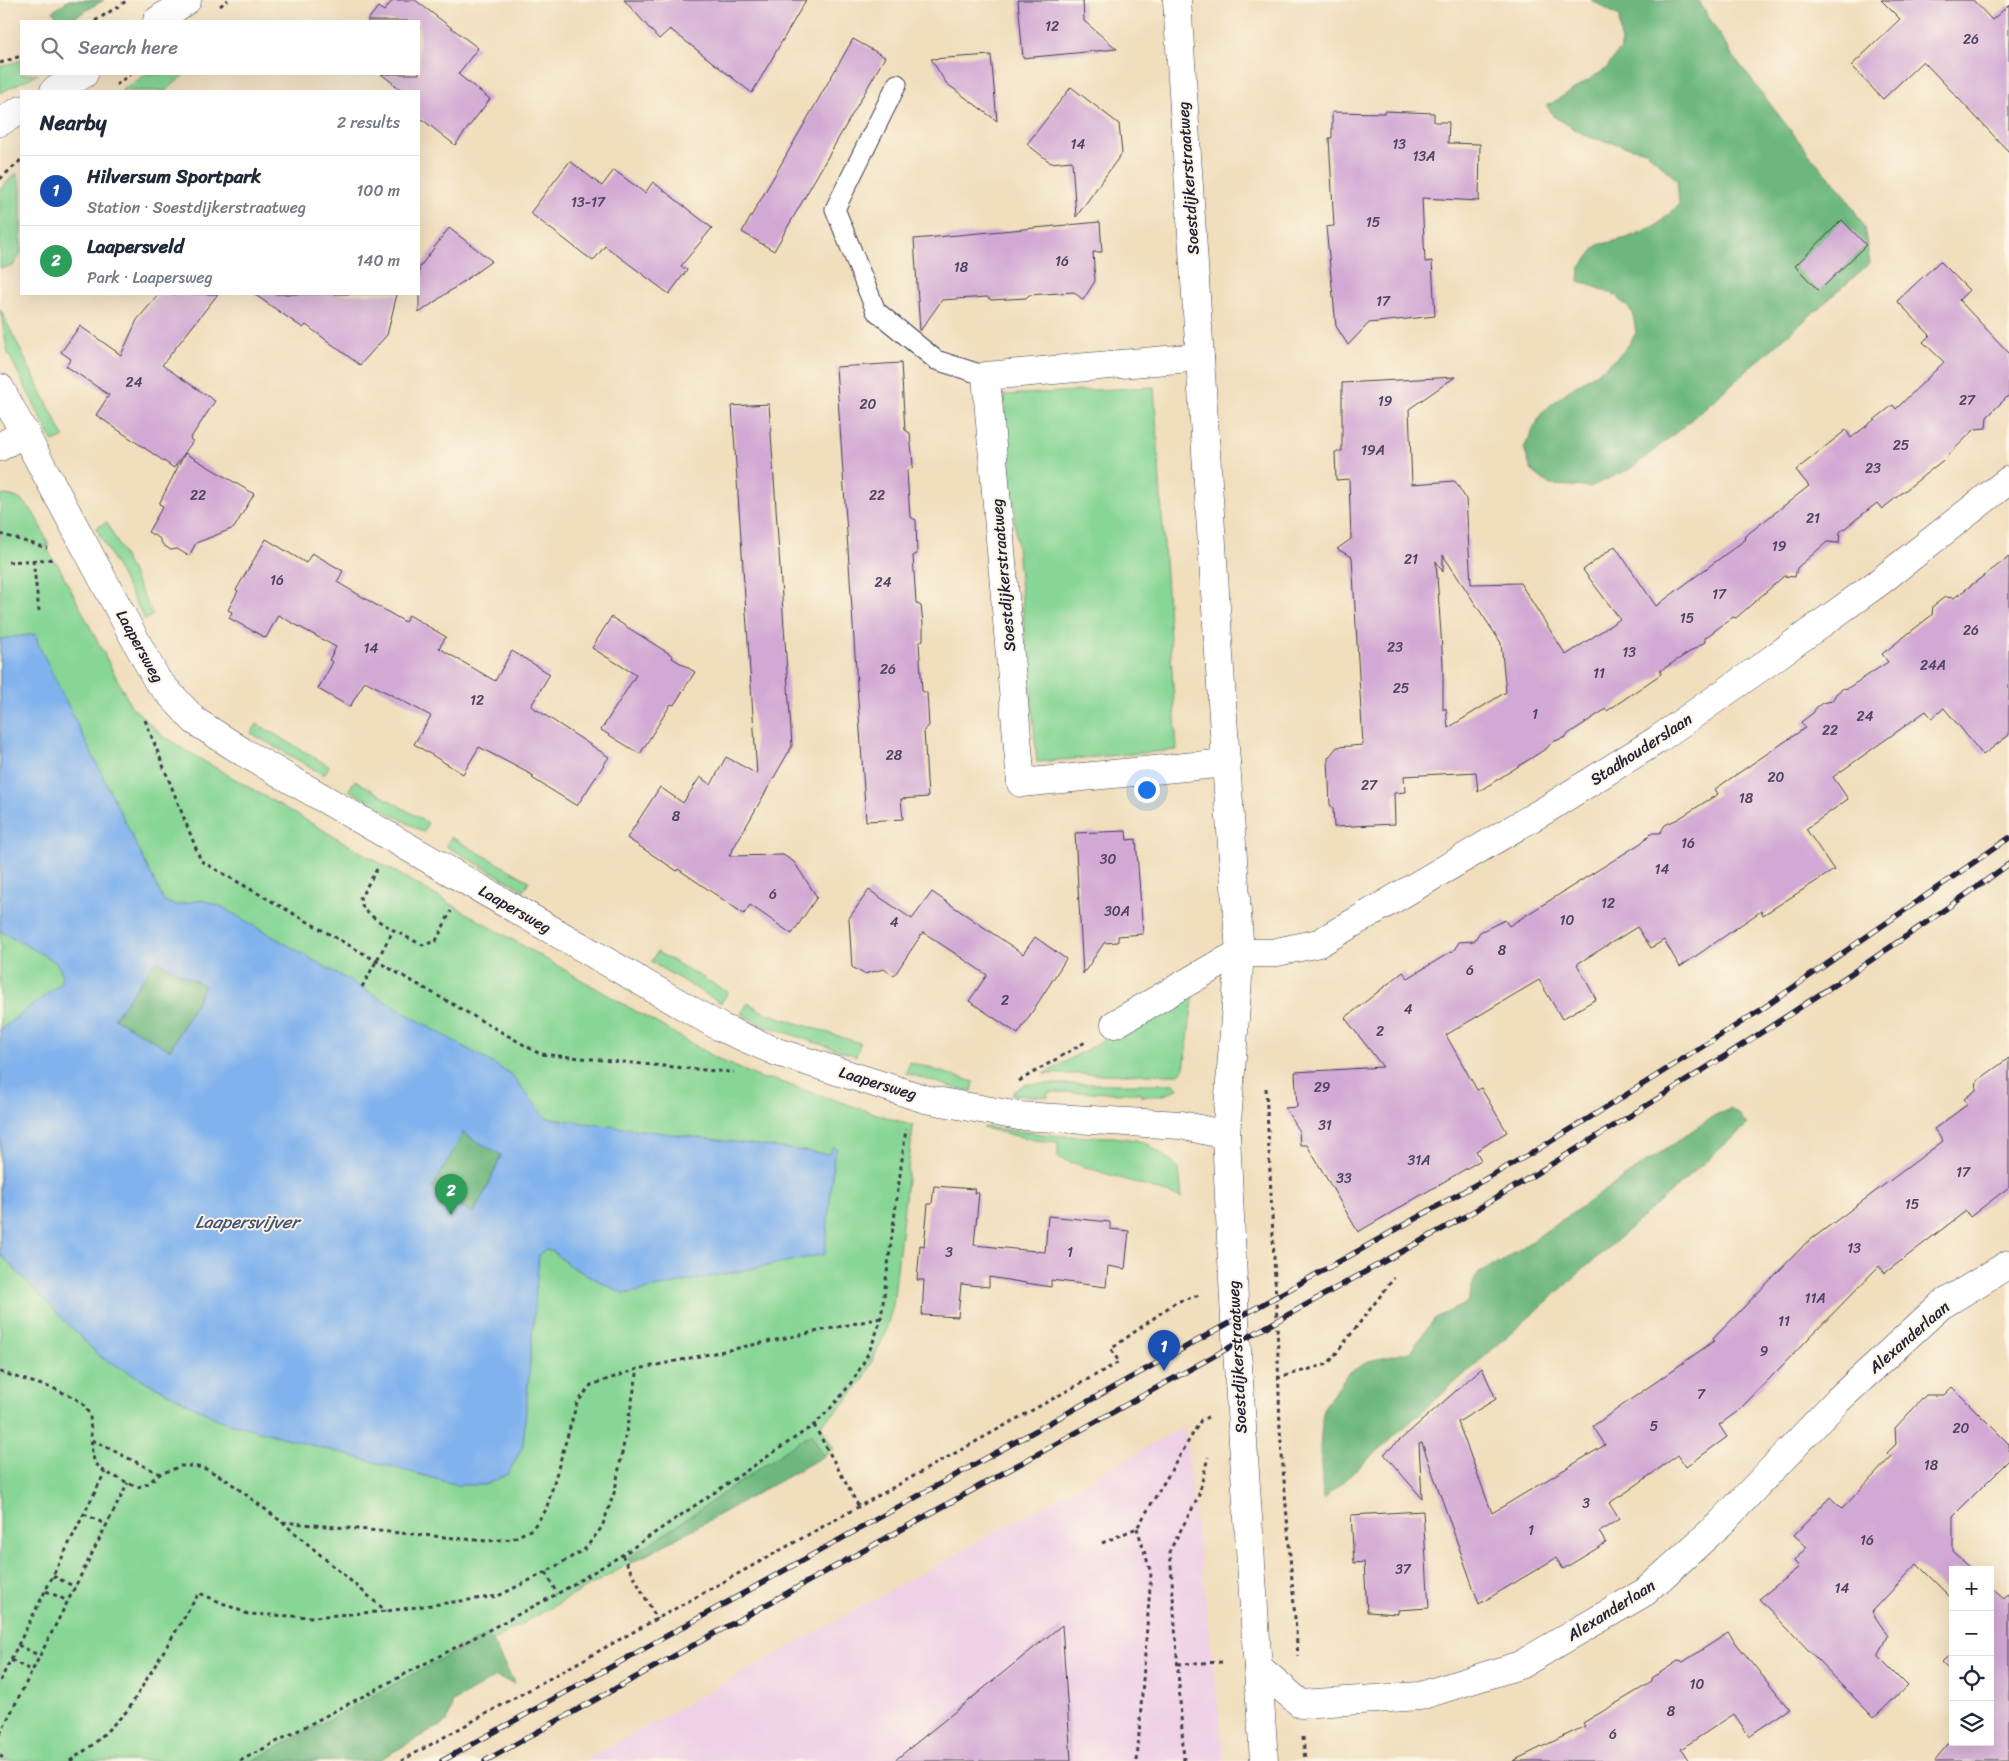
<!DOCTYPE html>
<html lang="en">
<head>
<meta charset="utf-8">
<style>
  body { margin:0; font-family:Sriracha,sans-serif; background:#f6f6f7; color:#1f2937 }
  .controls { position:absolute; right:15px; bottom:15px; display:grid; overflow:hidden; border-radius:0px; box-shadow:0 5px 20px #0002 }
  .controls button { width:45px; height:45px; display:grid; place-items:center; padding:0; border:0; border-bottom:1px solid #e0e1e3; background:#fff; color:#1f2937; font:25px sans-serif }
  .you { position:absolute; left:1146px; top:789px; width:18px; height:18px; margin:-12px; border:4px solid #fff; border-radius:50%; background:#1a73e8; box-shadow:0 0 0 8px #1a73e833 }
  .badge { display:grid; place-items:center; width:32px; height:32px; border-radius:50%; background:#1f6fb2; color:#fff; font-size:16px; font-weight:700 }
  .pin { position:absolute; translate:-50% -41px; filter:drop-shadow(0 1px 2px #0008) }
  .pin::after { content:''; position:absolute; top:26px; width:18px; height:15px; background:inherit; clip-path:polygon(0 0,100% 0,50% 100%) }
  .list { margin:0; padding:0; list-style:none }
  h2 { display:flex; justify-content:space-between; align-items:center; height:65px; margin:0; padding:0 20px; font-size:21px }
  h2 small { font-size:16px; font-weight:400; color:#747a83 }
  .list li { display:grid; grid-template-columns:32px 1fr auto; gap:15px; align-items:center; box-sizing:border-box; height:70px; padding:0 20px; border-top:1px solid #e0e1e3 }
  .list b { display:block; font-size:19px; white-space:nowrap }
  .list p { margin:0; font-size:16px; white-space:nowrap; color:#747a83 }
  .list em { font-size:16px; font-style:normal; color:#747a83 }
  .icon { flex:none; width:28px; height:28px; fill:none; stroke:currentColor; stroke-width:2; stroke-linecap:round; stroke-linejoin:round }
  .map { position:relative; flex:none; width:2009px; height:1761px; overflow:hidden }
  .search { position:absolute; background:#fff; box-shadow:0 5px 20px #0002; left:20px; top:20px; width:400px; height:55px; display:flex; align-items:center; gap:12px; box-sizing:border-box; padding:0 18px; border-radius:0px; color:#747a83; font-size:19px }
  .panel { position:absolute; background:#fff; box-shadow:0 5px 20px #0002; left:20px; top:90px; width:400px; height:205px; border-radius:0px }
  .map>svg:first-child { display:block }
  .built { fill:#efd0e6 }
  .green { fill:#87d695; stroke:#547c68 }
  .forest { fill:#6db77e; stroke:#486c5c }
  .water { fill:#81b2ed; stroke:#526a94; fill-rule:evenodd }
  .building { fill:#d2a8d4; fill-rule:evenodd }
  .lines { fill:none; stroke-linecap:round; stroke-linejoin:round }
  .lane-casing { stroke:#413e4e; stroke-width:21 }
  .street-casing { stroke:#413e4e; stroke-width:29 }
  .secondary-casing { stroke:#413e4e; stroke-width:29 }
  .path { stroke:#413e4e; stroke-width:3; stroke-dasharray:4 4; stroke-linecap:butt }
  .lane { stroke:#fff; stroke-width:19 }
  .street { stroke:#fff; stroke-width:28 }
  .secondary { stroke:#fff; stroke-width:28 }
  .rail-casing { stroke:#22223b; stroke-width:5.5 }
  .rail { stroke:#fcf5e5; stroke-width:4; stroke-dasharray:11; stroke-linecap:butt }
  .labels { text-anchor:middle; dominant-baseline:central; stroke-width:4; stroke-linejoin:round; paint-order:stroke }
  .number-label { font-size:14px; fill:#4e4461 }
  .street-label { font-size:16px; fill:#22223b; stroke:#fcf5e5 }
  .water-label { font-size:18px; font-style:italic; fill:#435479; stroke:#fcf5e5 }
</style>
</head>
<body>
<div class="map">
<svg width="2009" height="1761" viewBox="0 0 2009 1761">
  <rect width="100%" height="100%" fill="#fcf5e5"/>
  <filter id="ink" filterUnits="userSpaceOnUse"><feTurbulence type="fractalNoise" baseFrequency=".02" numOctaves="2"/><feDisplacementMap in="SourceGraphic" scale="10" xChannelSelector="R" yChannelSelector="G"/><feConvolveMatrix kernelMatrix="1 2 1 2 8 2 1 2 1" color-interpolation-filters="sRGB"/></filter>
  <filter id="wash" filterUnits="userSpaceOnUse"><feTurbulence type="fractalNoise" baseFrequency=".0096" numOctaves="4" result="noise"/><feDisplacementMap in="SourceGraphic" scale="20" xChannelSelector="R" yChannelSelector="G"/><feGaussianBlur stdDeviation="1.12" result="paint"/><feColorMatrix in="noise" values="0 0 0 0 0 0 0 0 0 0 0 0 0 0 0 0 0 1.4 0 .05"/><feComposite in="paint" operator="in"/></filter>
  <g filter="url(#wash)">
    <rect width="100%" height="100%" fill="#f0debc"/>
    <path class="built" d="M1184,1427L1225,1761H584Z"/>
    <path class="green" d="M21,60V74H38L0,93V67Z
      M147,74H185L166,91H121Z
      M16,173L21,186V253L13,266L0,268V189Z
      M0,309L64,437L53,442L8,353Z
      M1154,387L1177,750L1037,762L1003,395Z
      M0,495C32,494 38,523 49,546H46L55,563H57L131,706L167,740L169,739L178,746L720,1060L763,1079H771L913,1126L893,1305L884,1336L863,1380L843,1405L820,1425L834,1449L493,1640L484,1659L457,1646L441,1695L350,1761H0Z
      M107,522L153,615L145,620L96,528Z
      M257,724L329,766L324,775L251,733Z
      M355,780L428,823L423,832L349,790Z
      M451,837L529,881L524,890L446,846Z
      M657,952L728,992L721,1003L651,962Z
      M1194,992L1184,1069L1179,1074H1044L1138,1020Z
      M748,1003L763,1012L860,1043L856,1056L757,1023L741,1014Z
      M910,1062L974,1082L972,1091L955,1088L906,1073Z
      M1026,1084H1175L1178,1088C1167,1097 1154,1096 1141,1096L1140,1093L1048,1092V1097L1012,1095L1013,1092Z
      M984,1127L1060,1136L1113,1137L1136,1140L1149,1145L1175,1164L1179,1169L1182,1198L1058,1158V1142L1034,1140L983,1128Z"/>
    <path class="forest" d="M69,0H104L68,21H59L53,11Z
      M1591,0H1698L1730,52L1808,153L1846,196L1864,227L1870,263L1678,431L1632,468L1590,487L1550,485L1531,470L1524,448L1542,412L1568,391L1604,368L1623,352L1636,333L1633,313L1616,295L1579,281L1580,267L1598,245L1627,238L1657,225L1679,205L1677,180L1646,151L1588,137L1553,116L1547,106L1606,69L1621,48L1619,16Z
      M156,961L205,985L170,1050L114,1018Z
      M1730,1109L1740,1115L1747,1125L1323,1499L1320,1448L1323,1409L1347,1374L1369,1361L1410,1352L1435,1318L1467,1303C1475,1278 1473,1271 1501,1262L1715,1115Z
      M463,1132L501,1155L488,1186L474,1213L432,1189Z
      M811,1433L824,1456L632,1563L628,1557L657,1539Z
      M488,1634L515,1684L496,1677L453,1702L447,1722L377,1761H252Z"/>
    <path class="water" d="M36,634L38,644L164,901L175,905L202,900L220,906L511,1074L546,1118L828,1154L833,1147L837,1149L834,1156L825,1254L624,1294L570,1266L552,1251L545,1250L539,1255L523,1446L508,1474L485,1485H458L219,1420L100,1357L0,1254V1030L60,984C63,974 62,969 54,961L0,931V639ZM156,961L205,986L170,1050L114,1018ZM463,1133L501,1155L488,1186L474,1213L432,1189Z"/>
    <g id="blocks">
      <path class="building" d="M393,0H415L478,48L458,74L490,99L455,145L419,117V91H403L381,74H419V21H367L378,7L384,11Z
        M624,0H806L752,93L670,29L659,39Z
        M1018,0H1083L1084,21L1117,49L1023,58Z
        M1881,0H1973L1992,20L2009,5V152L1923,61L1883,99L1851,66L1900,19Z
        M853,39L885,57L774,251L742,232Z
        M991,55L997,121L946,83L931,59Z
        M1071,87L1119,124L1122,153L1076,217L1072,161L1051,163L1027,144Z
        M1384,111L1434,113V122H1449L1448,143L1480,144L1479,201L1422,198L1425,262L1432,261L1435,316L1369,323L1348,345L1336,326L1326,227L1334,226L1329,138H1332V112L1384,113Z
        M570,161L602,186L614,170L645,193L653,182L712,228L681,266L687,270L669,294L605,246L593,261L530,213Z
        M1842,220L1866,245L1819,291L1795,266Z
        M1100,222L1102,252H1093L1095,281L1083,300L1074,292L1029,295L1026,298L991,300L987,297L942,300L920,331L914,239Z
        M449,228L492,261L419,313V268Z
        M1940,261L1969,290L1959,300L2009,353V395L1987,417L1986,428L1975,429L1942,461L1882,509L1877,503L1840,532L1839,543L1827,542L1797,568L1795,577L1784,576L1736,618L1733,617L1705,638V642L1660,671L1661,674L1607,711L1606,709L1568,734L1566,737L1552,742L1547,748L1478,792L1476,772L1404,776L1405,792L1394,793L1395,824L1334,827L1333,808L1330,805L1328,758L1337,747L1363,745L1352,557L1337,549L1351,539L1349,479L1336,480L1335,452L1342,451V383L1455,377L1409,409L1412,484L1455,481L1466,499L1471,584L1520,583L1566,655L1620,619L1583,570L1615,546L1656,606L1746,539L1744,537L1809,486L1796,470L1846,430L1851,438L1893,405L1896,409L1944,362L1923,342L1930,335L1897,301ZM1443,555L1501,643L1506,692L1448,728L1446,708L1443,710V664L1436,561L1443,572Z
        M159,294H218L162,365L215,401L190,439L193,441L174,468L96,415L109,395L66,366L71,359L61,352L80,326L121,355L137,320Z
        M254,294H397L387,335L360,365L306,325L303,328Z
        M901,363L905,430L910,433L912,454L913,467L907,471L910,517L916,520L917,554L913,556L916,603L921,606L923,623V640L919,643L922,691L927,693L929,726L924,730L928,797L901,799L903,819L866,821L836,367Z
        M769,404L792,746L729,856L783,855L794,862L817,897L792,934L750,905L744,914L678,869L677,871L627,838L660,787L683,803L700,777L711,785L726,757L757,774L732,406Z
        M185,453L254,494L234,528L196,543L189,556L177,549L171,550L163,545L159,538L148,532L163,506L159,504Z
        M266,539L306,563L312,553L343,571L337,582L405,622L409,615L446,637L439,648L495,681L512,651L550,674L531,706L609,757L577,806L532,778L534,776L479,747L463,774L414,744L431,716L365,681L350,707L318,689L333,662L329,660L336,647L278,615L266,638L229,618L232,612L228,610L238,591L236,590Z
        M2009,557V735L1983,755L1944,708L1932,718L1926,711L1833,777L1848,799L1806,829L1834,870L1763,915L1761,911L1680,967L1664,940L1651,948L1637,927L1577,964L1596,999L1562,1019L1539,980L1446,1035L1477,1090L1481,1088L1507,1132L1476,1151L1481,1160L1358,1232L1307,1145H1300L1299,1130L1285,1108L1297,1107L1295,1072L1383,1067L1345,1018L1403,972L1408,978L1454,950L1459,942L1474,941L1480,932L1505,920L1509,926L1641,843L1651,833H1660L1665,825L1678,819L1718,794L1715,789L1805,728L1801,722L1813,713L1816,708L1822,703L1832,701L1836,694L1842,689L1848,688L1888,662L1882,654L1932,615L1933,606L1945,597L1954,598Z
        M611,617L673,656L672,658L695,672L674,705L671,704L640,754L601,730L636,675L592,648Z
        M1126,831L1127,840L1136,839L1143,934L1118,936V942L1104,943L1083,974L1075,833Z
        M869,890L912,919L932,892L1023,954L1035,937L1066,959L1018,1034L969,1001L987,975L923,932L894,976L884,969L864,974L852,967L849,918Z
        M2009,1058V1187L1970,1217L1966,1211L1885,1273L1879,1266L1738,1411L1719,1425L1727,1437L1686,1467L1678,1455L1628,1491L1609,1503L1619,1519L1599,1532L1606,1543L1563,1569L1556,1558L1479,1604L1422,1443L1419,1444L1422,1498L1384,1454L1482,1368L1496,1399L1458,1422L1492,1513L1605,1445L1593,1426L1714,1341L1713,1339L1805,1244L1943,1141L1934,1129L1968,1104L1964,1099L1976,1090L1977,1081Z
        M934,1186L975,1189L974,1193H979L974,1245L1045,1252L1048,1216L1110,1222V1229L1129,1231L1125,1269L1108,1266L1106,1287L1051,1280V1287L989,1277V1287L961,1284L958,1317L922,1315L924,1280H917L920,1245L924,1246L928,1204H932Z
        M1952,1387L2009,1444V1460L1953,1516V1552L1973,1570H1953V1600L1917,1564L1872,1612L1888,1636L1878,1657L1907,1686L1874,1718L1759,1599L1799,1567L1794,1561L1807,1547L1794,1535L1830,1497L1842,1509L1891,1457L1887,1453L1896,1444L1895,1428L1926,1395H1944Z
        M1423,1511L1429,1608L1398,1610V1614L1367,1612L1364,1562L1354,1563L1351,1515Z
        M1990,1586L2004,1598L2009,1592V1761H1934L1953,1738V1742H1990Z
        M1062,1625L1071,1761H894Z
        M1728,1633L1789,1709L1749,1736L1734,1714L1681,1749L1689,1761H1513L1585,1726L1583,1723L1652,1682V1678L1678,1661L1683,1662Z
        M1953,1652V1674L1942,1663Z"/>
    </g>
  </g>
  <g filter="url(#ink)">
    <use href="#blocks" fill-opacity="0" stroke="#413e4e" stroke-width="1"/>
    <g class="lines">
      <g class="lane-casing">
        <path id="lane" d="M897,84L835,209L876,311L936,360L986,376"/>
      </g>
      <g class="street-casing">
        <path id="street" d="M1200,357L986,376L1021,783L1226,763
          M0,388L157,680L195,721L243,752L720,1027L777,1052L925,1099L1019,1116L1181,1125L1226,1135
          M0,447L25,432
          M1115,1024L1210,969L1240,953H1272L1319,943L1547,809L1657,740L1764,665L1878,583L2009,480
          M1258,1667L1301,1704L1420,1696L1520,1665L1645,1592L1721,1523L1838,1400L1940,1306L2009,1264"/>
      </g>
      <g class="secondary-casing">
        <path id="secondary" d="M1177,0L1226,763L1240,953L1226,1135L1235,1320L1264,1761
          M157,21L187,0
          M54,91L84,74
          M0,122L21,110"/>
      </g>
      <path class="path" d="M220,6L228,0
        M95,21L128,0
        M0,63L21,56
        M116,85L131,74
        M0,179L21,160
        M0,534L47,548
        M33,560L39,611
        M8,562L54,559
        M145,720L201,861L540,1054L715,1071L734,1072
        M377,869L360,898C361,901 362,906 364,909C371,919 411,940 423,945L436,941L451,911
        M362,987L394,929
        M1019,1081L1087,1041
        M1266,1088L1277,1322L1280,1430L1298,1656
        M0,1372L55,1389L75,1398L85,1406L90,1416L92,1453L95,1463L105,1472L128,1483L138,1487L147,1484L160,1474L181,1466H193L206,1469L224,1478L282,1522L487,1541L512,1539L532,1529L546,1510L577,1403L591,1385L638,1369L881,1318
        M1277,1378L1328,1364L1394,1278
        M814,1425L859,1507
        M92,1440L160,1474
        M84,1514L107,1525
        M282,1522L386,1611
        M1102,1543L1137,1528L1201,1420L1208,1417
        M622,1555L657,1619
        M546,1572L557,1594
        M53,1576L75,1587
        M46,1591L68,1601
        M18,1645L40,1656
        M11,1660L32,1671
        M1178,1664L1224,1662
        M0,1681L105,1472
        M0,1734L128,1483
        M1303,1737L1305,1761
        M0,1755L5,1761
        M70,1761L94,1744L128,1710L199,1593L248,1614L313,1617L387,1611L498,1596L546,1572L585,1549L602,1527L615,1490L638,1369
        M240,1761L557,1594L622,1555L814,1425C847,1393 868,1364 881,1318L906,1129
        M401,1761L1119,1362L1111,1349L1176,1302L1200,1295
        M1137,1761L1151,1573L1137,1528
        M1184,1761L1170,1550L1198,1498L1208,1457"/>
      <use href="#lane" class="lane"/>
      <use href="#street" class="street"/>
      <use href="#secondary" class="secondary"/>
      <g class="rail-casing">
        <path id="rail" d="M442,1761L1351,1255L1535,1151L1594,1115L1759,1011L2009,838
          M485,1761L1464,1217C1650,1106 1833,991 2009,864"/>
      </g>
      <use href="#rail" class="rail"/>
    </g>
  </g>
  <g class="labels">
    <g class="number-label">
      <text x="1052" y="26">12</text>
      <text x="1971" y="39">26</text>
      <text x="1078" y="144">14</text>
      <text x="1399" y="144">13</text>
      <text x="1424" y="156">13A</text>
      <text x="588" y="202">13-17</text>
      <text x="1373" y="222">15</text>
      <text x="1062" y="261">16</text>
      <text x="961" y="267">18</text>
      <text x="1383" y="301">17</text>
      <text x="134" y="382">24</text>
      <text x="1967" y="400">27</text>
      <text x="1385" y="401">19</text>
      <text x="868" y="404">20</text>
      <text x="1901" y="445">25</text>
      <text x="1373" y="450">19A</text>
      <text x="1873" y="468">23</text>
      <text x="198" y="495">22</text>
      <text x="877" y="495">22</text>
      <text x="1813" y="518">21</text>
      <text x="1779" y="546">19</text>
      <text x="1411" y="559">21</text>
      <text x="277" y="580">16</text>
      <text x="883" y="582">24</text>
      <text x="1719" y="594">17</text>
      <text x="1687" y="618">15</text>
      <text x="1971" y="630">26</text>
      <text x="1395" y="647">23</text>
      <text x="371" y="648">14</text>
      <text x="1629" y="652">13</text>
      <text x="1933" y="665">24A</text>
      <text x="888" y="669">26</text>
      <text x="1599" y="673">11</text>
      <text x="1401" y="688">25</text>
      <text x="477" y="700">12</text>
      <text x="1535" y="714">1</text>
      <text x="1865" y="716">24</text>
      <text x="1830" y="730">22</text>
      <text x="894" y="755">28</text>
      <text x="1776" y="777">20</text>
      <text x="1369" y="785">27</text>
      <text x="1746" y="798">18</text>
      <text x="676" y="816">8</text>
      <text x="1688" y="843">16</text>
      <text x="1108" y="859">30</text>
      <text x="1662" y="869">14</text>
      <text x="773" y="894">6</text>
      <text x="1608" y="903">12</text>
      <text x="1117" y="911">30A</text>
      <text x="1567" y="920">10</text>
      <text x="894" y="922">4</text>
      <text x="1502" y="950">8</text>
      <text x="1470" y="970">6</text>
      <text x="1005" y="1000">2</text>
      <text x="1408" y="1009">4</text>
      <text x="1380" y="1031">2</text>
      <text x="1322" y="1087">29</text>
      <text x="1325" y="1125">31</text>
      <text x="1419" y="1160">31A</text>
      <text x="1963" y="1172">17</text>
      <text x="1344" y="1178">33</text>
      <text x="1912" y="1204">15</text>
      <text x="1854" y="1248">13</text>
      <text x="949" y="1252">3</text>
      <text x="1070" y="1252">1</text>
      <text x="1815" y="1298">11A</text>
      <text x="1784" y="1321">11</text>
      <text x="1764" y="1351">9</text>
      <text x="1701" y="1394">7</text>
      <text x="1654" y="1426">5</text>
      <text x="1961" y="1428">20</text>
      <text x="1931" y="1465">18</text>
      <text x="1586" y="1503">3</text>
      <text x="1531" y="1530">1</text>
      <text x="1867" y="1540">16</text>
      <text x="1403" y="1569">37</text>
      <text x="1842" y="1588">14</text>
      <text x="1697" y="1684">10</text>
      <text x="1671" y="1711">8</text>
      <text x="1613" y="1734">6</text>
    </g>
    <g class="street-label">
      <text transform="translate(1188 178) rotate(-94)">Soestdijkerstraatweg</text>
      <text transform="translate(1003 575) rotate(-95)">Soestdijkerstraatweg</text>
      <text transform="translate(140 646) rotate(61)">Laapersweg</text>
      <text transform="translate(1641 749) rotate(-33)">Stadhouderslaan</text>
      <text transform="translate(515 909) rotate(30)">Laapersweg</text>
      <text transform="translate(878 1083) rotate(17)">Laapersweg</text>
      <text transform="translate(1909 1337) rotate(-41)">Alexanderlaan</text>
      <text transform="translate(1237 1357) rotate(-93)">Soestdijkerstraatweg</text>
      <text transform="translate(1611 1610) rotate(-32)">Alexanderlaan</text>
    </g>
    <g class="water-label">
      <text x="247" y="1222">Laapersvijver</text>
    </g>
  </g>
</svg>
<div class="controls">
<button>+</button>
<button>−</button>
<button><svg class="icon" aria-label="locate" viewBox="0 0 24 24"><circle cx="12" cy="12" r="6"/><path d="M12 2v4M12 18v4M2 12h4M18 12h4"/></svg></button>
<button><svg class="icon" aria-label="layers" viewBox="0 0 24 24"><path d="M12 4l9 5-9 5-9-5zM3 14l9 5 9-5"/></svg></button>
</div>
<div class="you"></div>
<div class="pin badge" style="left:1164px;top:1371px;background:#1a4fb4">1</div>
<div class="pin badge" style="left:451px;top:1215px;background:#2e9e5b">2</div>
<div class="search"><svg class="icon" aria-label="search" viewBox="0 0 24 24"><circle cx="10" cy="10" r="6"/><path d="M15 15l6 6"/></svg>Search here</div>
<section class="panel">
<h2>Nearby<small>2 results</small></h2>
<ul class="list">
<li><span class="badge" style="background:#1a4fb4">1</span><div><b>Hilversum Sportpark</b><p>Station · Soestdijkerstraatweg</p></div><em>100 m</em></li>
<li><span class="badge" style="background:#2e9e5b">2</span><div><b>Laapersveld</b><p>Park · Laapersweg</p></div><em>140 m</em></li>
</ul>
</section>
</div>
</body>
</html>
